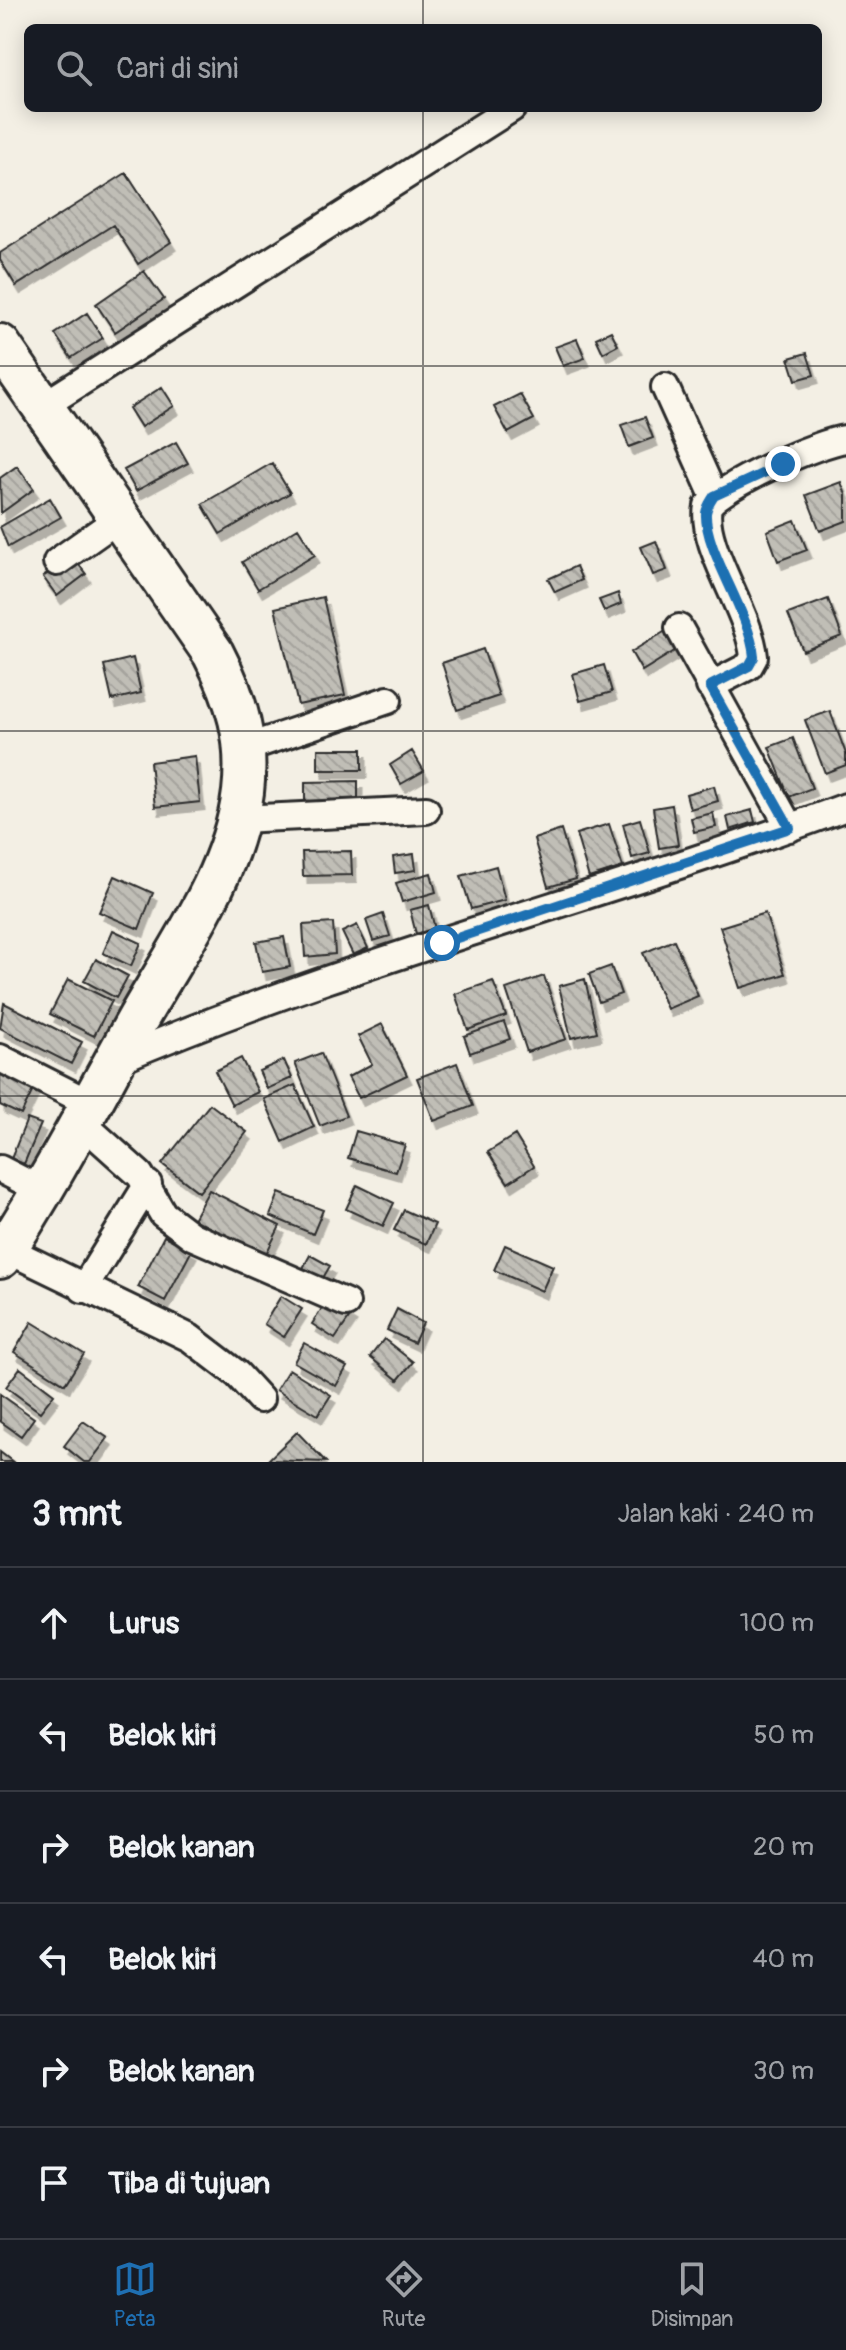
<!DOCTYPE html>
<html lang="id">
<head>
<meta charset="utf-8">
<style>
  body { margin:0; font-family:Pangolin,sans-serif; background:#20242c; color:#f1f3f6 }
  .stop { position:absolute; width:24px; height:24px; margin:-18px; border:6px solid #1f6fb2; border-radius:50%; background:#fff }
  .stop.end { background:#1f6fb2; border-color:#fff; box-shadow:0 2px 8px #0008 }
  .list { margin:0; padding:0; list-style:none }
  h2 { display:flex; justify-content:space-between; align-items:center; height:104px; margin:0; padding:0 32px; font-size:34px }
  h2 small { font-size:26px; font-weight:400; color:#9ea1a6 }
  .list li { display:grid; grid-template-columns:52px 1fr auto; gap:24px; align-items:center; box-sizing:border-box; height:112px; padding:0 32px; border-top:2px solid #363941 }
  .list b { display:block; font-size:30px; white-space:nowrap }
  .list em { font-size:26px; font-style:normal; color:#9ea1a6 }
  .icon { flex:none; width:44px; height:44px; fill:none; stroke:currentColor; stroke-width:2; stroke-linecap:round; stroke-linejoin:round }
  .map { position:relative; flex:none; width:846px; height:1462px; overflow:hidden }
  .search { position:absolute; background:#171b24; box-shadow:0 4px 20px #0003; left:24px; right:24px; top:24px; height:88px; display:flex; align-items:center; gap:20px; box-sizing:border-box; padding:0 28px; border-radius:12px; color:#9ea1a6; font-size:30px }
  .sheet { height:776px; background:#171b24 }
  nav { display:flex; justify-content:space-around; align-items:center; box-sizing:border-box; height:112px; border-top:2px solid #363941; background:#171b24; font-size:22px; color:#9ea1a6 }
  nav a { display:grid; justify-items:center; gap:4px }
  nav .on { color:#1f6fb2 }
  .map>svg:first-child { display:block }
  .building { fill:url(#building-back-hatch); stroke:#2b2b2b; stroke-width:2; filter:url(#shadow) }
  .lines { fill:none; stroke-linecap:round; stroke-linejoin:round }
  .minor-casing { stroke:#2b2b2b; stroke-width:32 }
  .highway-casing { stroke:#2b2b2b; stroke-width:46 }
  .minor { stroke:#fbf7ec; stroke-width:26 }
  .highway { stroke:#fbf7ec; stroke-width:40 }
  .route { stroke:#1f6fb2; stroke-width:10 }
  .grid { fill:none; stroke:#2b2b2b; stroke-width:2; stroke-opacity:0.55 }
</style>
</head>
<body>
<div class="map">
<svg width="846" height="1462" viewBox="0 0 846 1462">
  <defs>
    <pattern id="building-back-hatch" width="6" height="6" patternUnits="userSpaceOnUse" patternTransform="scale(2)"><rect width="6" height="6" fill="#c0beb6"/><path d="M-1 5l2 2M0 0l6 6M5-1l2 2" fill="none" stroke="#a5a39d"/></pattern>
    <filter id="shadow"><feDropShadow dx="4.5" dy="8" stdDeviation="0" flood-color="#0004"/></filter>
  </defs>
  <rect width="100%" height="100%" fill="#f3efe4"/>
  <filter id="ink" filterUnits="userSpaceOnUse"><feTurbulence type="fractalNoise" baseFrequency=".0125" numOctaves="2"/><feDisplacementMap in="SourceGraphic" scale="16" xChannelSelector="R" yChannelSelector="G"/><feConvolveMatrix kernelMatrix="1 2 1 2 8 2 1 2 1" color-interpolation-filters="sRGB"/></filter>
  <g filter="url(#ink)">
    <path class="building" d="M126,173L171,242L138,264L113,225L16,286L0,260V253Z
      M144,271L164,299L115,332L96,304Z
      M87,313L103,338L71,358L55,334Z
      M611,331L618,345L603,353L596,338Z
      M577,339L585,358L563,366L555,347Z
      M807,353L814,375L796,380L789,358Z
      M162,387L174,406L141,427L129,408Z
      M520,394L534,419L508,433L494,407Z
      M645,417L653,438L629,447L621,425Z
      M176,442L188,463L136,491L124,470Z
      M272,463L290,493L220,534L202,504Z
      M17,466L34,489L1,513L0,478Z
      M841,482L846,495V521L820,531L806,495Z
      M50,498L61,517L8,547L0,527Z
      M795,520L807,550L778,561L767,531Z
      M298,528L315,555L258,589L242,562Z
      M656,541L667,570L653,575L641,547Z
      M72,556L86,574L57,596L43,577Z
      M576,566L582,580L555,592L548,579Z
      M618,593L621,604L604,611L599,600Z
      M323,597L345,695L298,705L275,608Z
      M828,599L842,636L803,651L788,614Z
      M669,629L681,647L642,671L631,652Z
      M483,649L499,696L457,710L442,663Z
      M133,658L141,693L112,700L104,665Z
      M604,665L612,692L580,701L573,674Z
      M830,711L846,754V765L825,773L805,720Z
      M793,738L812,788L789,797L769,747Z
      M318,749H362V770H318Z
      M412,751L424,771L401,784L390,765Z
      M195,756L200,802L155,807L150,762Z
      M358,781V800L305,801V782Z
      M714,786L718,801L690,809L686,794Z
      M672,805L678,845L659,848L653,808Z
      M752,810L755,822L730,830L727,817Z
      M713,813L716,827L694,832L691,818Z
      M640,819L650,853L632,858L623,824Z
      M609,824L623,867L589,878L576,834Z
      M561,830L576,879L548,887L534,839Z
      M351,851L352,875L303,876L302,852Z
      M414,854L416,870L395,873L393,857Z
      M496,866L505,900L471,909L461,876Z
      M431,873L436,892L402,902L396,883Z
      M115,876L153,893L139,929L99,912Z
      M429,905L435,929L416,934L410,910Z
      M765,913L785,974L740,988L720,927Z
      M383,914L390,936L373,941L366,920Z
      M333,923L335,954L305,957L303,925Z
      M357,925L368,948L353,955L342,932Z
      M113,930L141,943L131,966L103,953Z
      M284,937L290,967L262,972L256,942Z
      M674,940L698,996L667,1009L643,953Z
      M96,959L128,976L116,998L84,981Z
      M611,966L621,994L599,1002L589,974Z
      M544,976L566,1039L527,1052L506,989Z
      M68,979L112,1001L94,1036L50,1014Z
      M585,979L597,1032L571,1038L559,986Z
      M493,981L506,1016L468,1030L455,994Z
      M4,1003L82,1042L71,1064L0,1028Z
      M504,1022L510,1039L470,1053L464,1036Z
      M382,1024L407,1075L359,1098L348,1077L372,1064L358,1036Z
      M321,1053L346,1116L320,1126L295,1063Z
      M241,1058L258,1092L232,1105L215,1071Z
      M284,1060L292,1078L267,1089L259,1071Z
      M457,1063L473,1106L434,1121L417,1078Z
      M0,1072L34,1088L21,1115L0,1105Z
      M295,1085L314,1127L283,1142L264,1099Z
      M210,1104L247,1132L199,1192L162,1164Z
      M27,1119L41,1124L24,1164L11,1159Z
      M356,1131L405,1145L396,1172L348,1158Z
      M515,1135L534,1166L508,1183L488,1152Z
      M357,1185L394,1203L383,1226L346,1209Z
      M209,1190L280,1226L265,1256L193,1219Z
      M279,1193L323,1210L313,1234L270,1216Z
      M404,1210L435,1224L426,1244L394,1230Z
      M164,1236L192,1250L165,1301L138,1287Z
      M505,1245L553,1266L542,1291L494,1270Z
      M310,1255L330,1266L323,1278L303,1268Z
      M281,1296L302,1309L284,1337L264,1324Z
      M328,1299L352,1314L335,1339L312,1324Z
      M397,1309L423,1323L414,1343L387,1330Z
      M32,1322L84,1354L65,1384L14,1352Z
      M384,1339L413,1362L398,1380L370,1357Z
      M304,1343L347,1367L336,1386L294,1362Z
      M20,1368L54,1394L40,1412L6,1387Z
      M289,1369L331,1395L318,1415L276,1390Z
      M0,1394L34,1418L21,1436L0,1421Z
      M83,1421L108,1438L90,1462H84L64,1446Z
      M297,1432L326,1462L268,1460Z
      M0,1452L13,1462H0Z"/>
    <g class="lines">
      <g class="minor-casing">
        <path id="minor" d="M665,387L714,496
          M43,406L512,108
          M57,562L118,519
          M679,628L790,828
          M710,686L749,666L754,657C750,611 700,546 708,506C722,485 819,442 846,439
          M246,748L388,700
          M238,819L426,810
          M0,1058L91,1104
          M115,1061C352,959 604,897 846,807
          M81,1122L140,1175L163,1214L192,1236L346,1303
          M0,1169L41,1190
          M6,1249L190,1338L237,1374L260,1399
          M83,1289L148,1184"/>
      </g>
      <g class="highway-casing">
        <path id="highway" d="M0,345L213,653C237,699 249,740 243,792C233,874 176,951 136,1022C92,1101 50,1183 0,1258"/>
      </g>
      <use href="#minor" class="minor"/>
      <use href="#highway" class="highway"/>
    </g>
  </g>
  <g class="lines" filter="url(#ink)">
    <path class="route" d="M442,943L790,828L710,686L749,666L754,657C750,611 704,551 706,513C707,506 711,501 714,496L783,464"/>
  </g>
  <path class="grid" d="M423,0V28M423,108V1462M0,366H846M0,731H846M0,1096H846"/>
</svg>
<div class="stop" style="left:442px;top:943px"></div>
<div class="stop end" style="left:783px;top:464px"></div>
<div class="search"><svg class="icon" aria-label="search" viewBox="0 0 24 24"><circle cx="10" cy="10" r="6"/><path d="M15 15l6 6"/></svg>Cari di sini</div>
</div>
<section class="sheet">
<h2>3 mnt<small>Jalan kaki · 240 m</small></h2>
<ul class="list">
<li><svg class="icon" aria-label="ahead" viewBox="0 0 24 24"><path d="M12 20V5M6 11l6-6 6 6"/></svg><div><b>Lurus</b></div><em>100 m</em></li>
<li><svg class="icon" aria-label="left" viewBox="0 0 24 24"><path d="M17 20v-9H6M10 6l-5 5 5 5"/></svg><div><b>Belok kiri</b></div><em>50 m</em></li>
<li><svg class="icon" aria-label="right" viewBox="0 0 24 24"><path d="M7 20v-9h11M14 6l5 5-5 5"/></svg><div><b>Belok kanan</b></div><em>20 m</em></li>
<li><svg class="icon" aria-label="left" viewBox="0 0 24 24"><path d="M17 20v-9H6M10 6l-5 5 5 5"/></svg><div><b>Belok kiri</b></div><em>40 m</em></li>
<li><svg class="icon" aria-label="right" viewBox="0 0 24 24"><path d="M7 20v-9h11M14 6l5 5-5 5"/></svg><div><b>Belok kanan</b></div><em>30 m</em></li>
<li><svg class="icon" aria-label="arrive" viewBox="0 0 24 24"><path d="M6 21V4h12l-3 4 3 4H6"/></svg><div><b>Tiba di tujuan</b></div></li>
</ul>
</section>
<nav>
<a class="on"><svg class="icon" aria-label="map" viewBox="0 0 24 24"><path d="M3 6l6-2 6 2 6-2v14l-6 2-6-2-6 2zM9 4v14M15 6v14"/></svg>Peta</a>
<a><svg class="icon" aria-label="directions" viewBox="0 0 24 24"><path d="M12 3l9 9-9 9-9-9zM9 14v-3h6M13 9l2 2-2 2"/></svg>Rute</a>
<a><svg class="icon" aria-label="saved" viewBox="0 0 24 24"><path d="M7 4h10v16l-5-4-5 4z"/></svg>Disimpan</a>
</nav>
</body>
</html>
